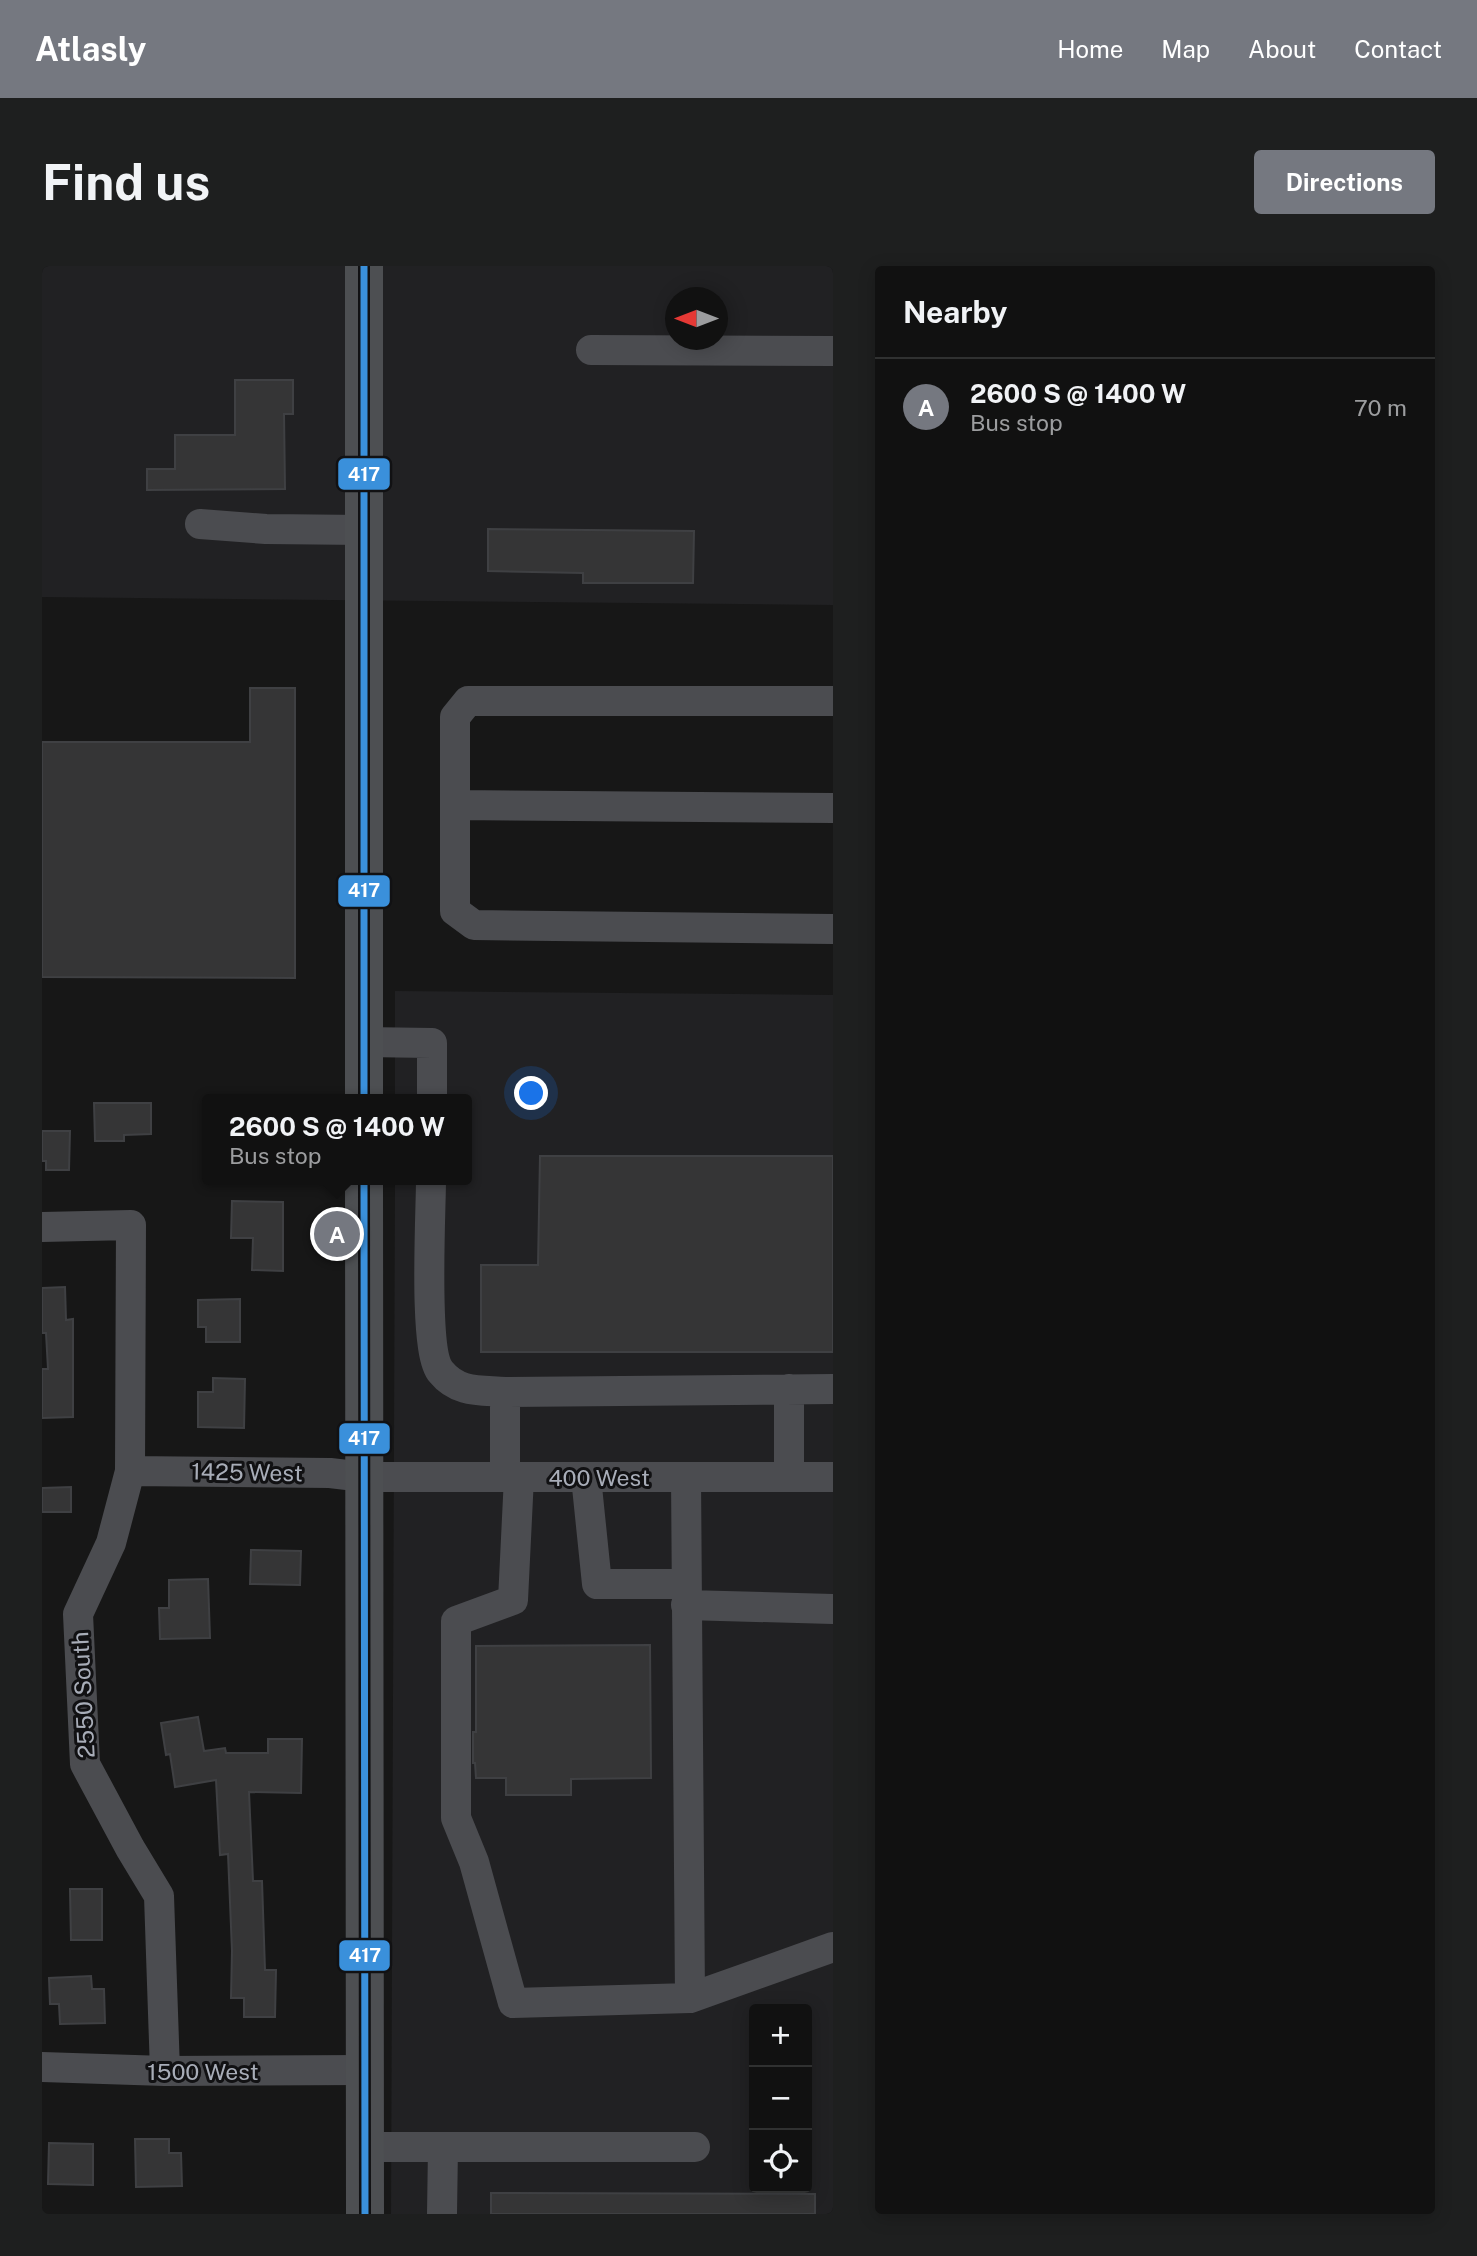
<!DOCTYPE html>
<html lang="en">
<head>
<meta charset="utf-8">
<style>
  body { margin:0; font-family:"Public Sans",sans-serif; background:#1e1f1f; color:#f1f3f6 }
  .controls { position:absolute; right:21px; bottom:21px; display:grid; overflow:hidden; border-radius:7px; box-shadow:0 4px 18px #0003 }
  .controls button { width:63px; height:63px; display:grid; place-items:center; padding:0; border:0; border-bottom:2px solid #303131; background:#111; color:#f1f3f6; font:35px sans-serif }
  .compass { position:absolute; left:623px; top:21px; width:63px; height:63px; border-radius:50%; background:#111; box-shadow:0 4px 18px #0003; rotate:270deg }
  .you { position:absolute; left:490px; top:828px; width:24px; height:24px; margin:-18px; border:5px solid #fff; border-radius:50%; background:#1a73e8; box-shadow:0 0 0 10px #1a73e833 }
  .badge { display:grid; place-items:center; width:46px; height:46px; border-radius:50%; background:#757880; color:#fff; font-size:23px; font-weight:700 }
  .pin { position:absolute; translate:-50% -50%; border:4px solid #fff; box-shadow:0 2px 7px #0006 }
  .popup { position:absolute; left:160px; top:828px; width:270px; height:91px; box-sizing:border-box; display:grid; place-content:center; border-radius:7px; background:#111; filter:drop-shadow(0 2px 5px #0005); font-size:23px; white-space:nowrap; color:#9c9d9f }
  .popup b { font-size:26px; color:#f1f3f6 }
  .popup::after { content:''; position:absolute; left:50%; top:100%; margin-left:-14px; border:14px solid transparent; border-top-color:#111 }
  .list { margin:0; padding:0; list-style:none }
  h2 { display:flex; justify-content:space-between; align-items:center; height:91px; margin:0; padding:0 28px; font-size:30px }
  h2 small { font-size:23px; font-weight:400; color:#9c9d9f }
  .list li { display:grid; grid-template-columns:46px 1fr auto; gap:21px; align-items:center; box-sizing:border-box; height:98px; padding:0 28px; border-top:2px solid #303131 }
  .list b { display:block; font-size:26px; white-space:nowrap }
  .list p { margin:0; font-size:23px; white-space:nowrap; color:#9c9d9f }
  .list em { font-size:23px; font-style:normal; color:#9c9d9f }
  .icon { flex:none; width:38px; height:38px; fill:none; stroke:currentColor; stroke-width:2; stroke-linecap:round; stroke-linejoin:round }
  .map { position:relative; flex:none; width:791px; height:1948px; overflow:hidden; border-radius:7px }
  header { display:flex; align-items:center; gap:42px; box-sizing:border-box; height:98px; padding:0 35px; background:#757880; color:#fff }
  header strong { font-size:33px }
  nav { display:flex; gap:38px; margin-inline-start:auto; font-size:24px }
  .intro { display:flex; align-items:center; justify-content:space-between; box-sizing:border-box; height:168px; padding:0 42px }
  h1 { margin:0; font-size:49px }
  .button { padding:18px 32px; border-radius:7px; background:#757880; color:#fff; font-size:24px; font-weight:700 }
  main { display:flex; gap:42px; padding:0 42px }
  aside { flex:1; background:#111; border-radius:7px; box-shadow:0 4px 18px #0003 }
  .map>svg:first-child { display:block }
  .built { fill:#212123; fill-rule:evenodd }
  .building { fill:#353536; stroke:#3f4043; stroke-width:2 }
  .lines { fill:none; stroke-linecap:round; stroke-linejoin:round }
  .minor { stroke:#4b4c50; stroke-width:30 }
  .major { stroke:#4d4f52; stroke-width:38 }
  .bus-1-casing { stroke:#111113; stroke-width:12 }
  .bus-1 { stroke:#3a90db; stroke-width:7 }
  .labels { text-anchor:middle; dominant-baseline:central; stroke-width:6; stroke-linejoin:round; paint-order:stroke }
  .street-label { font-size:23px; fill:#a8adb8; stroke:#111113 }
  .line-badge { stroke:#111113; stroke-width:2.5 }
  .badge-label { font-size:19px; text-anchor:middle; font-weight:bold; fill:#fff }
</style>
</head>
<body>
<header>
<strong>Atlasly</strong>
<nav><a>Home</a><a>Map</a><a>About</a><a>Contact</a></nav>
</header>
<div class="intro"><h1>Find us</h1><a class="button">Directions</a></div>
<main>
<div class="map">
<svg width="791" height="1948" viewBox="0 0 791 1948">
  <rect width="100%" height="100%" fill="#171717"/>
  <path class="built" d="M0,0H791V339L0,331ZM634,32H676V74H634Z
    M353,725L791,729V1948H349L353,914H424V833H353ZM712,1743H765V1922H712Z"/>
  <path class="building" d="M193,114H251V148H242L243,223L105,224V203H133V169H193Z
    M446,263L652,265L651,317H541V307L446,305Z
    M208,422H253V712L0,711V476H208Z
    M52,837H109V868L82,869V875H53Z
    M0,865H28L27,904H4V895H0Z
    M498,890H791V1086H439V999H496Z
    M190,935L241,936V1005L210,1004L211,972H189Z
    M23,1021L24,1054L31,1053V1151L0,1152V1103H6L4,1067H0V1022Z
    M198,1033V1076H164V1061H156V1034Z
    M171,1112L203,1113L202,1162L156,1161V1126H171Z
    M29,1221V1246H0V1222Z
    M209,1284L259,1285L258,1319L208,1318Z
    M166,1313L168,1372L118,1373L117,1342H127V1314Z
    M608,1379L609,1512L529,1513V1529H464V1512H434L433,1497H431V1466H434V1380Z
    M156,1451L162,1485L183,1482L184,1487H226V1473H260L259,1527L207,1526L211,1615H220L223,1704H234L233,1751H202V1732H189L190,1685L186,1588L178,1589L174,1514L133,1521L128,1488L124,1489L119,1457Z
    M28,1623H60V1674H29Z
    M49,1710L50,1723H62L63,1757L18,1758L17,1738H8L7,1712Z
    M93,1873H127V1887H139L140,1920L94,1921Z
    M7,1877L51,1878V1919L6,1918Z
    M449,1927L773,1928V1948H449Z"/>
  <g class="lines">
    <path class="minor" d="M549,84L791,85
      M158,258L224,263L322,264
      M791,435H426L413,451V645L432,659L791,663
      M413,539L791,542
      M322,776L390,777V833
      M389,914C389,947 381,1086 399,1106C416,1127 438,1124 463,1126V1211
      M0,961L89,959L88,1205L69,1277L36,1348L43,1498L88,1582L117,1630L123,1805
      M747,1123V1211
      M463,1126L791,1123
      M88,1205L288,1207L322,1211H791
      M477,1211L471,1334L414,1355V1552L432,1596L471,1737L648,1732
      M544,1211L555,1318H644
      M644,1211L648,1732L791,1681
      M644,1339L791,1343
      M0,1801L123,1805L323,1804
      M323,1881H401L400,1948
      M401,1881H653"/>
    <path class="major" d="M322,0V833
      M322,914L323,1948"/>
    <g class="bus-1-casing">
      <path id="bus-1" d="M322,0V833
        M322,914L323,1948"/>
    </g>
    <use href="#bus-1" class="bus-1"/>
  </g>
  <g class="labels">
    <g class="street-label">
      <text transform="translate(205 1206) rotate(1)">1425 West</text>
      <text x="557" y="1211">400 West</text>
      <text transform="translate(41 1429) rotate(-93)">2550 South</text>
      <text x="161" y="1805">1500 West</text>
    </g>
  </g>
  <g class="line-badge">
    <rect x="295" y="191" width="54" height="34" rx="7" fill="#3a90db"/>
    <rect x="295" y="608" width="54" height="34" rx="7" fill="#3a90db"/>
    <rect x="296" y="1156" width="53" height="33" rx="7" fill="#3a90db"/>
    <rect x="296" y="1673" width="53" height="33" rx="7" fill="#3a90db"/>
  </g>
  <g class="badge-label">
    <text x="322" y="215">417</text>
    <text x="322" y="631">417</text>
    <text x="322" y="1179">417</text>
    <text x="323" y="1696">417</text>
  </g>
</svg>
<div class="controls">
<button>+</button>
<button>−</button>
<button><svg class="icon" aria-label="locate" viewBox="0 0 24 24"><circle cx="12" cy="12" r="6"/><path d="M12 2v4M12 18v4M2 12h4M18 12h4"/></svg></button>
</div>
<svg class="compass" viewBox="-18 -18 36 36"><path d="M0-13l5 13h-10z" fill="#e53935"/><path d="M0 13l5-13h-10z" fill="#9c9d9f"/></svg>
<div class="you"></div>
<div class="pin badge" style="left:295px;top:968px">A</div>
<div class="popup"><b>2600 S @ 1400 W</b>Bus stop</div>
</div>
<aside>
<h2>Nearby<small></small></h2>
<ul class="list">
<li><span class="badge">A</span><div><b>2600 S @ 1400 W</b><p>Bus stop</p></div><em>70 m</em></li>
</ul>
</aside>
</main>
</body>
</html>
